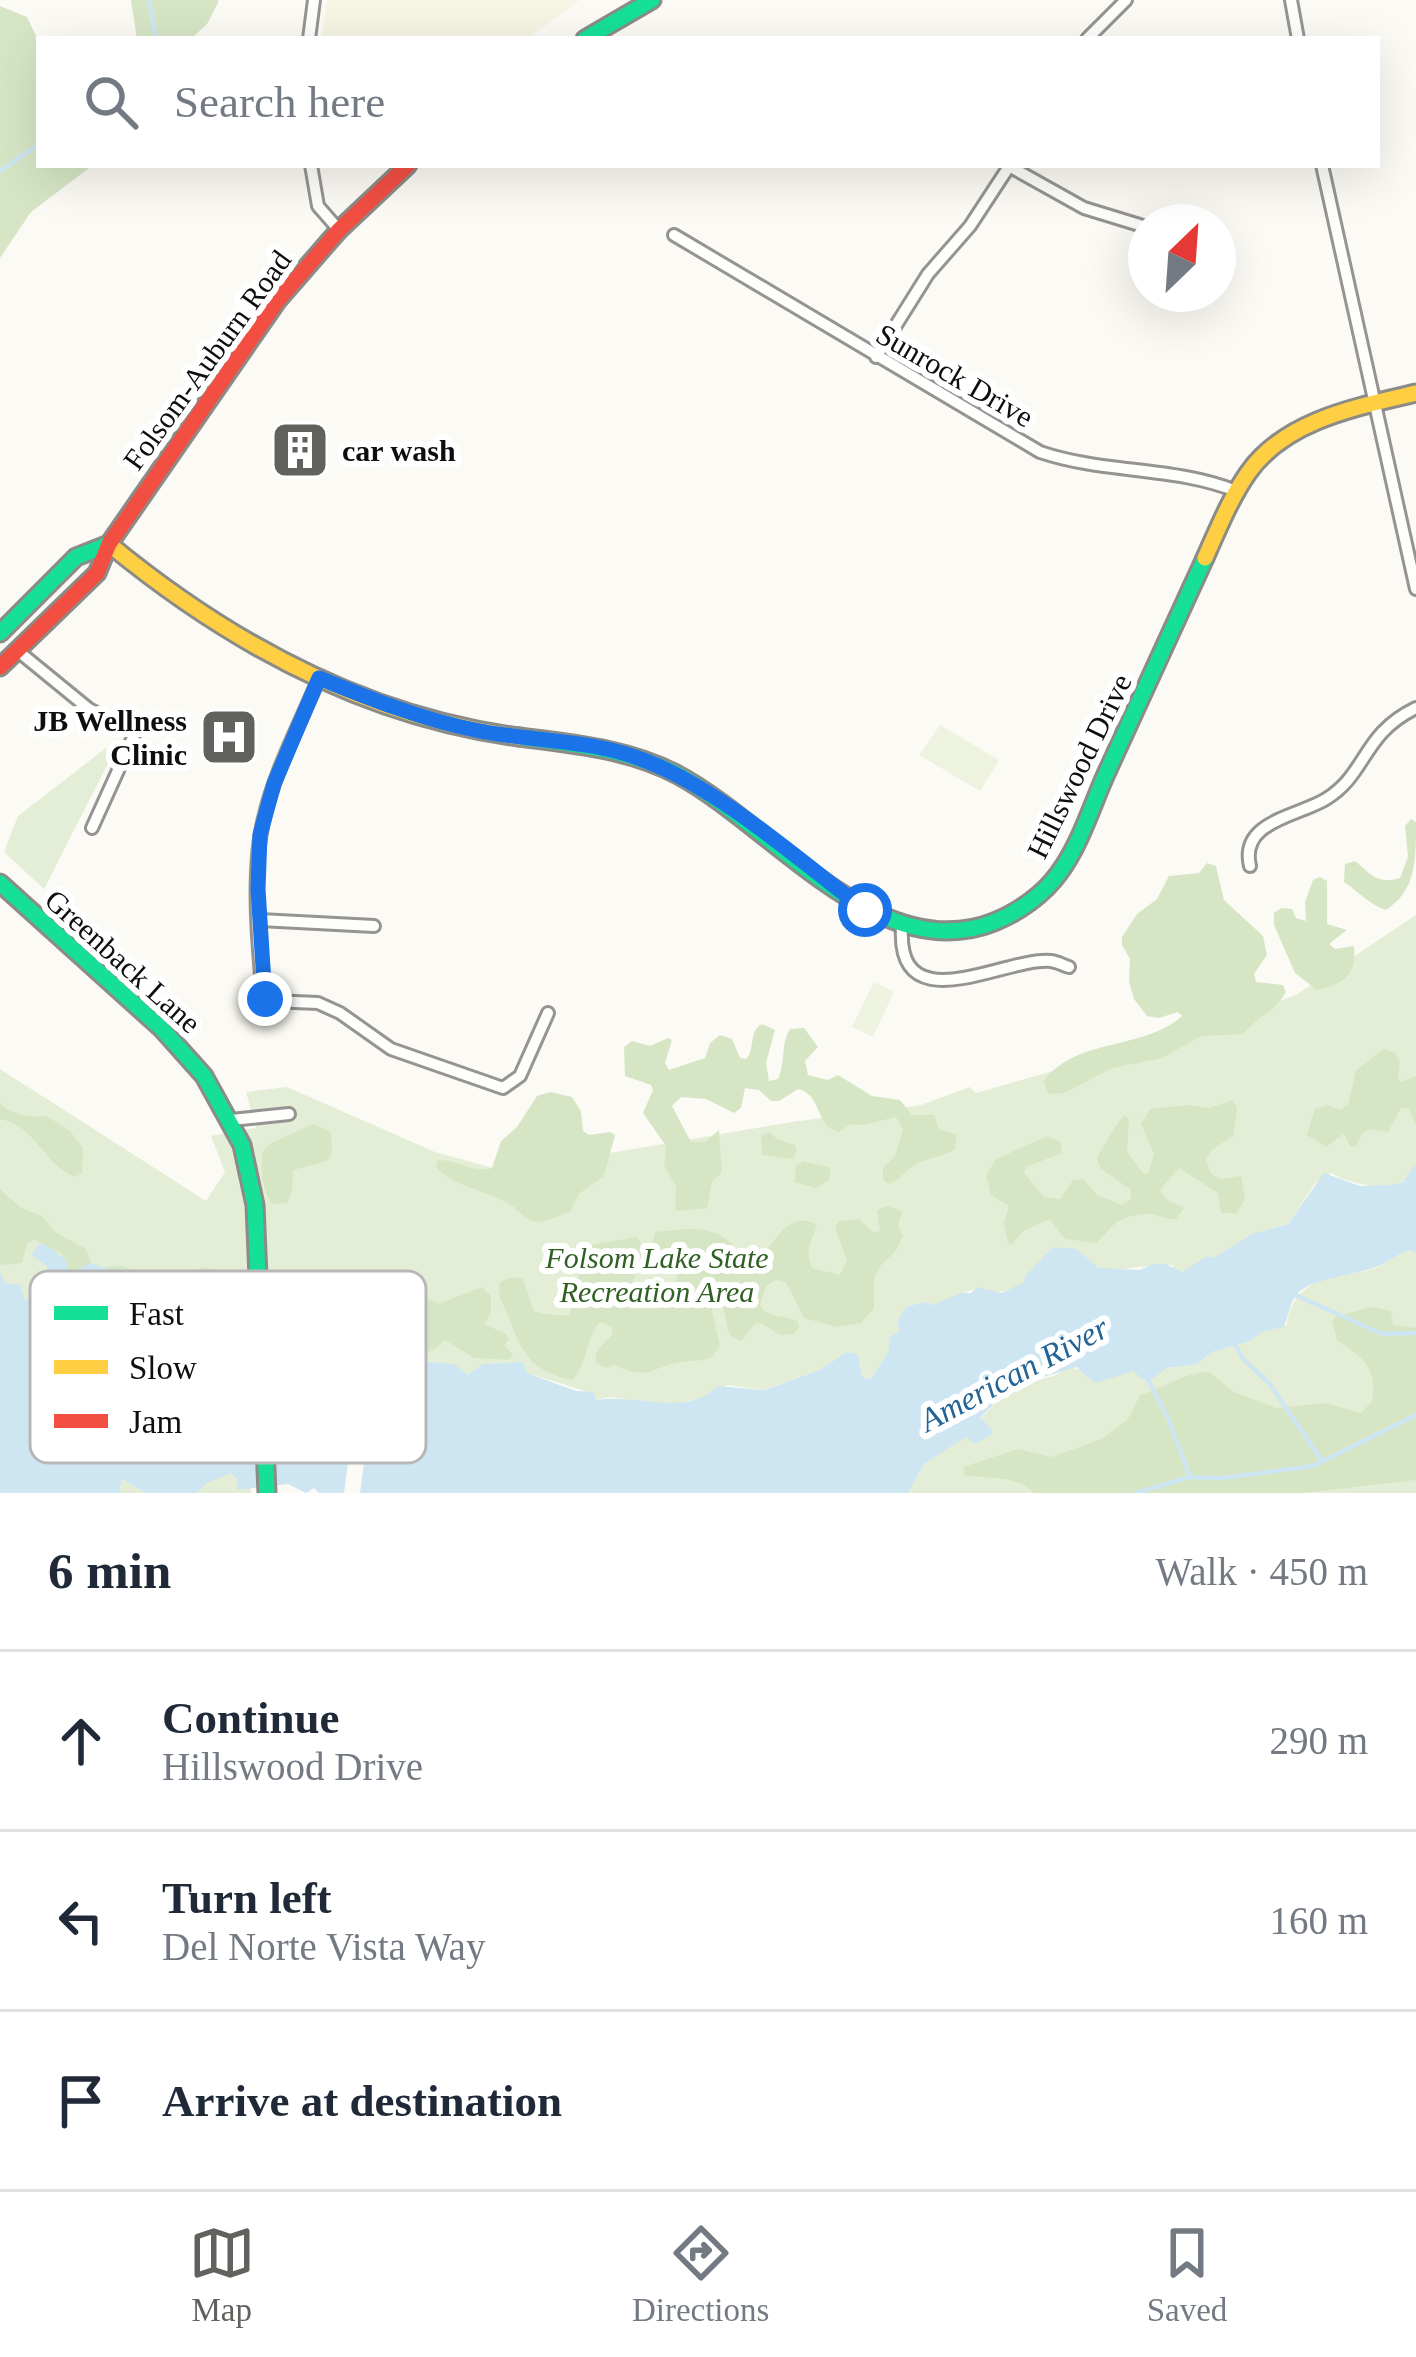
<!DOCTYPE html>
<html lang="en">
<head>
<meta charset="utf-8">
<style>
  body { margin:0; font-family:Georgia,serif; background:#f6f6f7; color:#1f2937 }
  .compass { position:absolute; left:1128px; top:204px; width:108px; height:108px; border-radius:50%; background:#fff; box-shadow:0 12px 48px #0002; rotate:25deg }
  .stop { position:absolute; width:36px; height:36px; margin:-27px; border:9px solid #1a73e8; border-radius:50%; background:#fff }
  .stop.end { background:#1a73e8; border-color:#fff; box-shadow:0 3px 12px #0008 }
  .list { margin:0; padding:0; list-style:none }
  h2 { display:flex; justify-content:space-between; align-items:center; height:156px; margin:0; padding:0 48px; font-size:51px }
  h2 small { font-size:39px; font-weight:400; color:#747a83 }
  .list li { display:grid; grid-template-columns:78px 1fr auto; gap:36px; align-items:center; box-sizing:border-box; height:180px; padding:0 48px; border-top:3px solid #e0e1e3 }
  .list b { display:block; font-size:45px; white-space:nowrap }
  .list p { margin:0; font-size:39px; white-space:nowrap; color:#747a83 }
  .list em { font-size:39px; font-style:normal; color:#747a83 }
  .icon { flex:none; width:66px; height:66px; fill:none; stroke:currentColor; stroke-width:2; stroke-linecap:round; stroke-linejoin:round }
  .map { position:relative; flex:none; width:1416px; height:1493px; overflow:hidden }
  .search { position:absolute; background:#fff; box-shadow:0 12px 48px #0002; left:36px; right:36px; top:36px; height:132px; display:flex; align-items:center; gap:30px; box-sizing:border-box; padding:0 42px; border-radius:0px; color:#747a83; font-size:45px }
  .sheet { height:696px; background:#fff }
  nav { display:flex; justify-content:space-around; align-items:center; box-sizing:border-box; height:168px; border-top:3px solid #e0e1e3; background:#fff; font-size:33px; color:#747a83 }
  nav a { display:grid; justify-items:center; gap:6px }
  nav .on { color:#61615e }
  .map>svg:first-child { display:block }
  .farmland { fill:#f6f4e2 }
  .green { fill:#e4eed6 }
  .forest { fill:#d6e6c5 }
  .pitch { fill:#eef3df }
  .water { fill:#cee5f2 }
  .pier { fill:#fbfaf4 }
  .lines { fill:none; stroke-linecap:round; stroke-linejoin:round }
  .stream { stroke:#cee5f2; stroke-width:4.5 }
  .river { stroke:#cee5f2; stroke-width:24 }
  .street-casing { stroke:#959492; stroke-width:16 }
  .fast-casing { stroke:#8b8b88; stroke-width:21 }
  .slow-casing { stroke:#8b8b88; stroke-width:21 }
  .jam-casing { stroke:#8b8b88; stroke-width:21 }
  .street { stroke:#fefefd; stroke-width:10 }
  .fast { stroke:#16e098; stroke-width:15 }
  .slow { stroke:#ffcf43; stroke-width:15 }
  .jam { stroke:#f24e42; stroke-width:15 }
  .route { stroke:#1a73e8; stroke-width:15 }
  .labels { text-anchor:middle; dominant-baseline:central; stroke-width:12; stroke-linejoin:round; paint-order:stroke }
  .street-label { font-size:30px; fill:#0e0e0e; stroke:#fff }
  .poi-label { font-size:30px; font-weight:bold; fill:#0e0e0e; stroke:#fff; text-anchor:start }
  .park-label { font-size:30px; font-style:italic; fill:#316024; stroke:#fff }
  .water-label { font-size:33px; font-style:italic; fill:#236395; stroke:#fff }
  .key { fill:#fff; stroke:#b7b7b7; stroke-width:3 }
  .key-label { font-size:33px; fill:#0e0e0e }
</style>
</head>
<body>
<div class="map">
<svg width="1416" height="1493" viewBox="0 0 1416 1493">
  <rect width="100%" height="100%" fill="#fbfaf4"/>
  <path class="farmland" d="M327,0H579L527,39H322Z"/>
  <path class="green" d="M106,748L114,752L44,889L4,852L18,816Z
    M1416,915V1164C1412,1170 1409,1177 1403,1181C1388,1192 1345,1183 1332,1173L1315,1183L1288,1224L1252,1234L1213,1258L1208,1256L1194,1268L1177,1273L1172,1265C1148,1263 1129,1271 1105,1269C1083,1267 1083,1248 1053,1247L1025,1276L1024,1283C1008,1291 994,1297 977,1288L933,1305L927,1302L907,1306L899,1331L890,1337L888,1352L870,1380L862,1376L858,1354L847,1352L819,1370L764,1390L727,1385L708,1397L667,1405L609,1397L596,1400L582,1390L527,1373L522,1363L489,1364L467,1375C451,1355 386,1363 359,1356L337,1371L325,1373L311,1367L266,1373L243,1360L251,1493H0V1069L206,1201L225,1172L211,1136L256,1128L246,1092L287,1087L435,1152L504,1171L792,1122L921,1105L970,1087L976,1093L1204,1028L1296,995Z
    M1408,1250L1416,1253V1493H908L924,1464L967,1436L981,1440L991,1435V1429L980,1419L1011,1387L1054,1376L1068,1367L1084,1371L1095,1383L1123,1371L1159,1373L1167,1368L1197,1364L1212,1352L1248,1342L1264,1331L1287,1325C1293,1280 1327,1278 1365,1271C1381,1268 1393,1257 1408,1250Z"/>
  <path class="forest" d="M131,0H218V3L207,24L191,39H137Z
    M0,6L27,17L39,42V165H93L31,212L0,258Z
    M1411,819L1416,822C1416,862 1416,890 1386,910C1370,905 1359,892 1344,882L1345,864L1355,861C1371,874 1377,885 1400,878L1408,857L1405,826Z
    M1207,863L1216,866L1224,900L1263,936L1267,955L1254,974L1256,982L1283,985L1286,992C1276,1011 1257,1017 1243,1034L1201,1036L1162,1058L1112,1068L1064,1093L1048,1094L1044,1081C1076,1037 1143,1051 1182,1016L1178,1012L1159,1018L1147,1016L1134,999L1129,982L1130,959L1122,945V937L1137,914L1157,899L1169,876L1199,873Z
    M1320,877L1327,881V924L1347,930L1329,944L1335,949L1354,946C1357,975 1344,984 1317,990L1295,973L1274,925V913L1281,908L1292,909L1296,918L1306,921L1305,902L1313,880Z
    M762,1024L775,1030L766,1063L769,1081L778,1079C786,1062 780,1046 790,1029L804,1028L818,1047L805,1061L808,1075L828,1080L838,1075L872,1096L900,1100L912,1115H934L939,1129L957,1135L955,1149C942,1158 926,1157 915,1165C904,1172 901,1179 888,1184L883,1180V1168L895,1156L903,1129L896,1117L863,1125L851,1124L839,1132C814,1126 823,1095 798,1089L779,1101H771L759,1090L745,1088L741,1108L734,1113L706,1099L681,1097L672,1106L691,1142H705L719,1130L722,1172L712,1182L707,1208L678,1211L675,1209L676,1186L664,1166L666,1146L643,1113L653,1090L651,1085L625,1076L624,1047L632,1041L650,1046L668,1038L672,1040L665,1063L669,1070L705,1058L710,1043L720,1035L732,1039L740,1058L746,1059C756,1049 748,1031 762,1024Z
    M1383,1049L1395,1053L1400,1062L1398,1079L1402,1082L1416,1076V1126L1409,1108H1401L1388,1132L1369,1129L1362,1134L1355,1147L1350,1146L1344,1134L1326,1147L1307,1135L1315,1109L1327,1105L1340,1110L1348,1105L1356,1071Z
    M550,1092L572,1097L581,1111L583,1131L589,1135L610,1132L615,1135L604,1176L580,1193L570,1212C559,1215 541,1225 532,1221C523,1217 516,1207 507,1203C483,1188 457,1189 436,1167L438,1160C457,1159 473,1174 492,1168L501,1141L517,1127L537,1096Z
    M1233,1100L1237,1108L1233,1136L1212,1150L1206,1159L1211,1174L1222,1179L1241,1176L1245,1199L1237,1213H1221L1218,1193L1179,1168L1160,1190L1166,1199L1184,1208L1176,1219C1164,1220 1156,1213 1146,1214C1113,1217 1115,1226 1096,1243L1065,1239L1050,1219L1023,1231L1012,1245L1008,1243L1004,1223L1009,1206L991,1195L986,1176L996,1159L1048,1136L1060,1142L1062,1153L1026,1167L1024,1173L1044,1197L1060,1199L1073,1180L1083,1179L1097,1195L1122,1205L1131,1199V1190L1100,1168L1097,1158C1100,1151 1119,1120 1124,1115L1129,1119L1127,1152L1143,1173L1148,1174L1154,1154L1141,1124L1150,1109L1189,1105L1209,1108Z
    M0,1103C9,1115 33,1118 47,1116L70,1131L83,1148L82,1173L75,1177C43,1164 37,1127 0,1119Z
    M313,1124L331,1132L332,1152L327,1161L293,1170L292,1191L287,1203L273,1204C262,1194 260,1166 263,1151L271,1143Z
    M769,1132L777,1139L795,1145L797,1150L793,1159L762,1155L761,1136Z
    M803,1161L831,1168L829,1180L816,1188L795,1182L796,1166Z
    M0,1189L21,1208L42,1216L55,1232L86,1249L91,1263L78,1269L82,1278H70L62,1254L34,1239L27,1244L22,1263L0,1265Z
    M887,1206L902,1211L898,1226L903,1236L895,1252L881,1265L874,1279V1308L861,1323L837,1327L804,1318L786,1282L776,1280L766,1286L760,1305C768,1320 786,1314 798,1322L799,1328L793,1334L780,1335L761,1323L755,1324L741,1341C721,1336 731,1318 720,1304L715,1305L712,1311L720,1346L712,1357C701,1362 694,1360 682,1362C648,1367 652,1382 614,1365L606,1368L596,1363C593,1347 606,1344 613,1333L611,1326L600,1322C586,1337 588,1362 573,1380C532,1372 522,1354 509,1318C504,1303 496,1298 500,1282L512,1277L523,1279L534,1311C542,1314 562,1316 570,1315L585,1246L637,1237L645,1251L632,1283L641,1300C660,1304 685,1288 674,1266C670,1258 659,1251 652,1245L655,1232C684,1230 707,1223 730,1242C739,1250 738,1258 749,1264C775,1252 784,1206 817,1225C812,1242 804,1250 812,1268L840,1275L847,1260L835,1227L838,1221L859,1219L873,1232L880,1231L877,1210Z
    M123,1266C160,1280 168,1294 202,1267L221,1271L240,1298L241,1325L232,1332L217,1325L213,1308L180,1320L169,1304L140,1284L127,1289L115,1272L103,1267Z
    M482,1287L491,1296V1313L484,1324L506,1334L509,1339L504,1346L513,1354L510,1360L474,1358L445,1340C424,1361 411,1355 383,1350L385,1313L404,1295L414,1292L439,1304Z
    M1372,1307L1391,1311L1393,1325L1416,1328V1480L1303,1493H1033C1018,1474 987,1480 965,1475L963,1467L1018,1449L1051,1457L1102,1439L1128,1419L1140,1395C1165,1388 1182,1373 1209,1372L1234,1392L1277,1408L1325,1403L1361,1413L1372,1401C1378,1368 1362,1357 1337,1340L1332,1321L1336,1316Z"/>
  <path class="pitch" d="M940,725L999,760L980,791L919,755Z
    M874,982L894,992L873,1037L852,1027Z"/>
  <path class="water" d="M1416,1164V1253L1408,1250C1395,1256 1386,1264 1373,1268C1356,1274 1310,1280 1299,1292C1289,1302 1289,1316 1284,1327L1264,1331L1248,1342L1212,1352L1197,1364L1167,1368L1152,1379H1141L1134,1371L1095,1383L1076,1367L1011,1387L980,1418L992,1429L991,1435L975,1444L966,1437L924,1464L908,1493H319L314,1488L306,1493L288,1484L237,1490L238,1479L231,1473L207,1483L196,1493H146L122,1479L119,1493H0V1271L5,1283L20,1285L24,1299L41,1300L51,1277L46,1265L31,1255L39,1244H45L66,1260L70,1278L57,1287L60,1296L71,1298L92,1287L97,1279L82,1278L78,1269L91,1263L115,1272L127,1289L150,1286L161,1294L180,1320L210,1306L219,1332L246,1362L266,1373H277L292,1353L303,1356L311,1368L325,1373L337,1370L359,1356L454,1364L468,1375L483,1364L523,1362L527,1373L576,1391L593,1392L596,1400C634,1393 689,1418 717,1386L765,1390L819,1370L847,1352L858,1354L862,1376L870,1380L888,1352L890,1337L899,1331L898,1320L907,1306L927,1302L933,1305L961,1293H971L977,1287L1002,1293L1024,1282L1025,1276L1053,1247L1077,1249L1098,1268L1140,1270L1152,1264H1166L1182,1272L1208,1256L1213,1258L1252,1234L1288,1224L1324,1173L1360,1186L1392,1185L1403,1182Z"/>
  <path class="pier" d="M363,1350L379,1353L360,1493H344Z"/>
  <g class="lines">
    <path class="stream" d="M149,0L156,39
      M0,171L39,144
      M1293,1294L1382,1334L1416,1333
      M1233,1341L1243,1359L1269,1383L1322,1461
      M1147,1378L1168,1418L1190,1477
      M1136,1493L1190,1477L1222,1478L1313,1466L1416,1415"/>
    <path class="river" d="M0,1456L86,1440"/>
    <g class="street-casing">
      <path id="street" d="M1291,0L1298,39
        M309,39L314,0
        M1087,39L1126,0
        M311,165L318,206L339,230
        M1007,165L1084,208L1146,227
        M1322,165L1416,589
        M674,235L1040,452C1105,474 1173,466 1236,491
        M876,357L928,274L970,226L1010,165
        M18,651L89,709L135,733L92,828
        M319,678C300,724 275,770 264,818C251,870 258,944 263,997L271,1001L318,1003L340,1013L391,1049L503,1088L520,1076L548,1013
        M1250,866C1239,821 1299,816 1326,799C1367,774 1362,734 1416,708
        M260,920L374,926
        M902,927C896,1025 1007,956 1051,961C1058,962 1063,965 1069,967
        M231,1120L289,1114"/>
    </g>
    <g class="fast-casing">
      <path id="fast" d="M585,39L652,0
        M0,633L76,557L109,544
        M519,737C574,744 629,749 678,775C773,826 879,968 994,922C1019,912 1044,894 1059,873C1080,845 1092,805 1106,774C1139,702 1172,630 1205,558
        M0,883L162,1029L204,1076L242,1145L255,1205L267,1493"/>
    </g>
    <g class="slow-casing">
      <path id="slow" d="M109,544C228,642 364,717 519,737
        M1205,558C1218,529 1230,499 1248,473C1285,420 1357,407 1416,393"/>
    </g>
    <g class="jam-casing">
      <path id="jam" d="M0,667L97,573L109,544L278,300L339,230L408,165"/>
    </g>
    <use href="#street" class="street"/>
    <use href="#fast" class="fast"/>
    <use href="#slow" class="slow"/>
    <use href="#jam" class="jam"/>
  </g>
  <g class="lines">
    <path class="route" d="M265,999L258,889L260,835L274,784L319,678C370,699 421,719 475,730C532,742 592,739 646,761C721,790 800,861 865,910"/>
  </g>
  <defs>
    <g id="building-square" transform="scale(3)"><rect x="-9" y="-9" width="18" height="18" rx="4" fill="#61615e" stroke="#fff"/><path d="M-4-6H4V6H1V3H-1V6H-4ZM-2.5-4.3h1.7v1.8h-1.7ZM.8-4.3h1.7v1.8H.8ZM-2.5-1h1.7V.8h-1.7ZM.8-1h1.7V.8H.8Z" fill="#fff"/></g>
    <g id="hospital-square" transform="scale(3)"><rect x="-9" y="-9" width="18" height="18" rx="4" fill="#61615e" stroke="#fff"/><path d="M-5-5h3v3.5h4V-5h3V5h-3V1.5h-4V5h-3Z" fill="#fff"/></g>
  </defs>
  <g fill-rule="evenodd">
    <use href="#building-square" x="300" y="450"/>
    <use href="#hospital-square" x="229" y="737"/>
  </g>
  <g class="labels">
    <g class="street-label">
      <text transform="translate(207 360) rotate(-54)">Folsom-Auburn Road</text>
      <text transform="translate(955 375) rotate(30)">Sunrock Drive</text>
      <text transform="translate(1079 766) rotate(-64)">Hillswood Drive</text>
      <text transform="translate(123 961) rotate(42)">Greenback Lane</text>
    </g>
    <g class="poi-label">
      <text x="342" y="450">car wash</text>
      <text x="187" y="720" text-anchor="end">JB Wellness<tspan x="187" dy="34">Clinic</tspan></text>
    </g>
    <g class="park-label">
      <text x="657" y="1257">Folsom Lake State<tspan x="657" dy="34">Recreation Area</tspan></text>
    </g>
    <g class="water-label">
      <text transform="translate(1014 1374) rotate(-28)">American River</text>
    </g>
  </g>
  <rect x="30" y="1271" width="396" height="192" rx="18" class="key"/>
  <rect x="54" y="1306" width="54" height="14" fill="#16e098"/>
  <rect x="54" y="1360" width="54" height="14" fill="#ffcf43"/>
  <rect x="54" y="1414" width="54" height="14" fill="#f24e42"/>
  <g class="key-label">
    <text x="129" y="1325">Fast</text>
    <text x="129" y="1379">Slow</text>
    <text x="129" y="1433">Jam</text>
  </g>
</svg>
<svg class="compass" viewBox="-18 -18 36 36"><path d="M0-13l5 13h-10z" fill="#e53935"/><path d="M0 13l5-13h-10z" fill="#747a83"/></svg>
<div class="stop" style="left:865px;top:910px"></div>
<div class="stop end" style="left:265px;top:999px"></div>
<div class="search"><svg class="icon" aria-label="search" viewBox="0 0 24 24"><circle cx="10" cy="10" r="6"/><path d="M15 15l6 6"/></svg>Search here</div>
</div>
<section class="sheet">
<h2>6 min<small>Walk · 450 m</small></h2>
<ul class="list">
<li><svg class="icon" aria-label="ahead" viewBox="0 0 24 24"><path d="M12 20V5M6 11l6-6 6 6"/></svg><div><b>Continue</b><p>Hillswood Drive</p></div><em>290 m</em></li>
<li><svg class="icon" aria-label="left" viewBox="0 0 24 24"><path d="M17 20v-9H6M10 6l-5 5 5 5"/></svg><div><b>Turn left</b><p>Del Norte Vista Way</p></div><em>160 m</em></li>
<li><svg class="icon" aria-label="arrive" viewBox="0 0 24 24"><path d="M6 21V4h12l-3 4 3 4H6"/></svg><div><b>Arrive at destination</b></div></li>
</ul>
</section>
<nav>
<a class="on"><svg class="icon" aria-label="map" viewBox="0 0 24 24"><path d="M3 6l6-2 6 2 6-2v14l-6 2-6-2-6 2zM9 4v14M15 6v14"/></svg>Map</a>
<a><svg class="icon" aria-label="directions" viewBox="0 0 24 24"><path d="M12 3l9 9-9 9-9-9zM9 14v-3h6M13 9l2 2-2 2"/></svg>Directions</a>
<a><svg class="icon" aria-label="saved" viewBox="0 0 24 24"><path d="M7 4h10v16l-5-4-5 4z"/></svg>Saved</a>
</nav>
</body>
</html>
